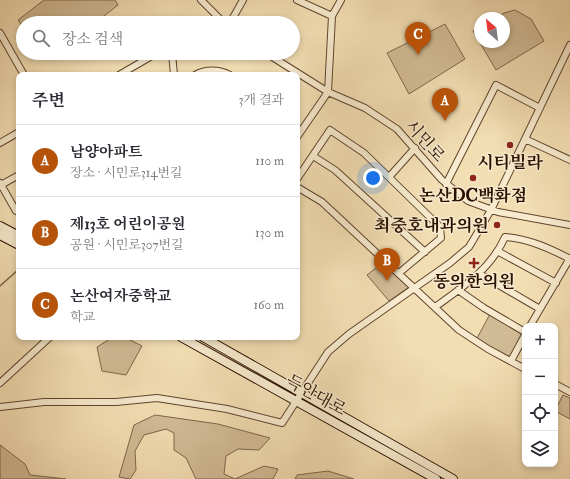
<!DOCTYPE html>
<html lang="ko">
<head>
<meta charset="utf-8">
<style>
  body { margin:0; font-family:"IM FELL Double Pica","Noto Serif KR",serif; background:#f2f2f3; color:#2b2b33 }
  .controls { position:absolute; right:12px; bottom:12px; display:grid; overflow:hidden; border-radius:8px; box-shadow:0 2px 6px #0003 }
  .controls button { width:36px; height:36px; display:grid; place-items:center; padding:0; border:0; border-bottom:1px solid #e1e1e2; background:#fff; color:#2b2b33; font:20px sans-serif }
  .compass { position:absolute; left:474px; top:12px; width:36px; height:36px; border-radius:50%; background:#fff; box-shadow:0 2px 6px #0003; rotate:332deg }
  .you { position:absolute; left:373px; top:178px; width:14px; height:14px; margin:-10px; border:3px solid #fff; border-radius:50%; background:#1a73e8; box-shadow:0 0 0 6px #1a73e833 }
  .badge { display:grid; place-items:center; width:26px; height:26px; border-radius:50%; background:#b45309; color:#fff; font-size:13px; font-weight:700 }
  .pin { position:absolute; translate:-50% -33px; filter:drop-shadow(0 1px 2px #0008) }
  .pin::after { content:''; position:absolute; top:21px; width:14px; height:12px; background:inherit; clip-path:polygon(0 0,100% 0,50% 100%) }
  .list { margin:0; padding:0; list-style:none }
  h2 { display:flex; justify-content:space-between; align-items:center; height:52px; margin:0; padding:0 16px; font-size:17px }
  h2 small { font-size:13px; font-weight:400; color:#7c7c81 }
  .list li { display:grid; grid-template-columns:26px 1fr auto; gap:12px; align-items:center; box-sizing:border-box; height:72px; padding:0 16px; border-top:1px solid #e1e1e2 }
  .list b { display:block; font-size:15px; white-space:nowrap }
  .list p { margin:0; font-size:13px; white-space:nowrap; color:#7c7c81 }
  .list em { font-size:13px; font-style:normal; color:#7c7c81 }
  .icon { flex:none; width:22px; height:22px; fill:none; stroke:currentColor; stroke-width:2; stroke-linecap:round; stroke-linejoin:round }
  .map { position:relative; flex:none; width:570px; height:479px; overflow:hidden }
  .search { position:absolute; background:#fff; box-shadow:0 2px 6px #0003; left:16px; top:16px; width:284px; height:44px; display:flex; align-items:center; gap:10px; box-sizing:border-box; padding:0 14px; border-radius:22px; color:#7c7c81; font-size:15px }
  .panel { position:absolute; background:#fff; box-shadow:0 2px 6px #0003; left:16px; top:72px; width:284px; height:268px; border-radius:8px }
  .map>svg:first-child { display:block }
  .green { fill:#d1bb95; stroke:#7f664a }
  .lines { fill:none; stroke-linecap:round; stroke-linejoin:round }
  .stream { stroke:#7c6247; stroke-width:1.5 }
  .street-casing { stroke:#5e442d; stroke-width:8 }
  .secondary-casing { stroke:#2d1100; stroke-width:10 }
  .street { stroke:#f7eace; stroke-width:6 }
  .secondary { stroke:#f7eace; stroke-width:8 }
  .poi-dot { fill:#8f2418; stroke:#f7eace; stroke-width:1.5 }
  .labels { text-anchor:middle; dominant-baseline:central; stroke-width:3; stroke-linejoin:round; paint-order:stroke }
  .street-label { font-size:17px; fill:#2d1100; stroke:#f7eace }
  .poi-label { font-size:17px; font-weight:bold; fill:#2d1100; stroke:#f7eace }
</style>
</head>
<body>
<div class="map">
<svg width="570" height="479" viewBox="0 0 570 479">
  <rect width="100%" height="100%" fill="#f3deb3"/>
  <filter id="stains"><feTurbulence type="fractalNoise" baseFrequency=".005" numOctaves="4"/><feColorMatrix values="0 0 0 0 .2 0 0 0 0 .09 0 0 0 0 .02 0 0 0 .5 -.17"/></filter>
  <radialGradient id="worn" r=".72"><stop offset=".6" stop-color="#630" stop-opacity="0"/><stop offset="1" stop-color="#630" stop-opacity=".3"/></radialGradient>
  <path class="green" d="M44,0H115L118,5L95,23H23V27L18,20Z
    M515,10L531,19L544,41L496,70L473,31L480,27V42H504V18H495L504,13Z
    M445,24L465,59L409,94L387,53Z
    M382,263L409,287L389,301L367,275Z
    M490,314L524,334L511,358L476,340Z
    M118,337H124L142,346L126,375L102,371L97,347L108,340Z
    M563,395L570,398V419L555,411Z
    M155,415L218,424L270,438L259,450L238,449L226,456L224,474L235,479L264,466L278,469L273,479H196L186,458L174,450V433L166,429L144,435L135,451L136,470L130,479L119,477L134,425Z
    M0,445L25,464L30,475L66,479H0Z
    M328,471L354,479H295L297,475Z"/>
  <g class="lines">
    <path class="stream" d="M0,286L19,269"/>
    <g class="street-casing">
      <path id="street" d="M201,0L224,23
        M297,0L332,16
        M209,23L218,17
        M230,23L243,0
        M0,33L24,75
        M172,53L174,75
        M266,53L328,92L365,108L397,129L442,180L468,201L498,212L570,225
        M119,75L157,53
        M195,75C205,69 219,69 230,75
        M328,92L332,16L341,0
        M297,137L328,92
        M525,139L570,160
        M0,143L19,132
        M313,156L335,170L425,252
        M390,176L415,148
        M297,179L330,130L364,153L440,227L441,238L399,273
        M0,183L16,211L19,212
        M446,184L496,85L540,108
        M1,185L19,175
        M297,187L322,202L459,330L488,349L525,369
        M499,252L556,283
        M480,274L540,309
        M458,290L484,308L525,332
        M435,307C463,287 491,269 505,237C529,239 549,248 570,259
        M530,326L570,258
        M511,361L525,335
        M0,383L50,337
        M555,384L570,392
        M0,407L44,402H116L157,398L227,409L282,423L328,352L349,334L450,263L469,247L491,210L570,45"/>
    </g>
    <g class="secondary-casing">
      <path id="secondary" d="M0,226L19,236
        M0,235L19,245
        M181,337L436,479
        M203,337L453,479"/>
    </g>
    <use href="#street" class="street"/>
    <use href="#secondary" class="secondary"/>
  </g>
  <g class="poi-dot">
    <circle cx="510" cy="145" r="4"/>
    <circle cx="473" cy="178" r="4"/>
    <circle cx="497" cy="225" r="4"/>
    <path d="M472 257h4v4h4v4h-4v4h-4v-4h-4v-4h4z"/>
  </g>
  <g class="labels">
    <g class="street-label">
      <text transform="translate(425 141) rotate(48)">시민로</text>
      <text transform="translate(316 395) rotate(29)">득안대로</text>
    </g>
    <g class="poi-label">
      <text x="510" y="162">시티빌라</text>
      <text x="473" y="195">논산DC백화점</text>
      <text x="489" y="225" text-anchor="end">최중호내과의원</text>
      <text x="474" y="281">동의한의원</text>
    </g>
  </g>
  <rect width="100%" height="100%" filter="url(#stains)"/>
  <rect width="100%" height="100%" fill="url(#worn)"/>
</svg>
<div class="controls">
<button>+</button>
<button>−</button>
<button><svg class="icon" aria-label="locate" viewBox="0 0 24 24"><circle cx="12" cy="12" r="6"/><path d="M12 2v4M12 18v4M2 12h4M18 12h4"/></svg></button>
<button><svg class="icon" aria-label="layers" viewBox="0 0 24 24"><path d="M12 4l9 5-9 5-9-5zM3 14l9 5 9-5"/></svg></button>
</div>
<svg class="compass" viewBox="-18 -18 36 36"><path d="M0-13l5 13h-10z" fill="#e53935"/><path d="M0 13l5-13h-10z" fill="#7c7c81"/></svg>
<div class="you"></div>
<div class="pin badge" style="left:445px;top:121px">A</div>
<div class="pin badge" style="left:387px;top:281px">B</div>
<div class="pin badge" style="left:418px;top:55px">C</div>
<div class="search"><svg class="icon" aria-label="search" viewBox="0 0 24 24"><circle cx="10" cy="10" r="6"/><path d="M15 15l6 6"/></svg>장소 검색</div>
<section class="panel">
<h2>주변<small>3개 결과</small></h2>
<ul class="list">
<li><span class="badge">A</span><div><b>남양아파트</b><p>장소 · 시민로314번길</p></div><em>110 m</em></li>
<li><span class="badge">B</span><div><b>제13호 어린이공원</b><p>공원 · 시민로307번길</p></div><em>130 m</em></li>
<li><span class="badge">C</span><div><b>논산여자중학교</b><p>학교</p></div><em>160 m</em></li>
</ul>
</section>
</div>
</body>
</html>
